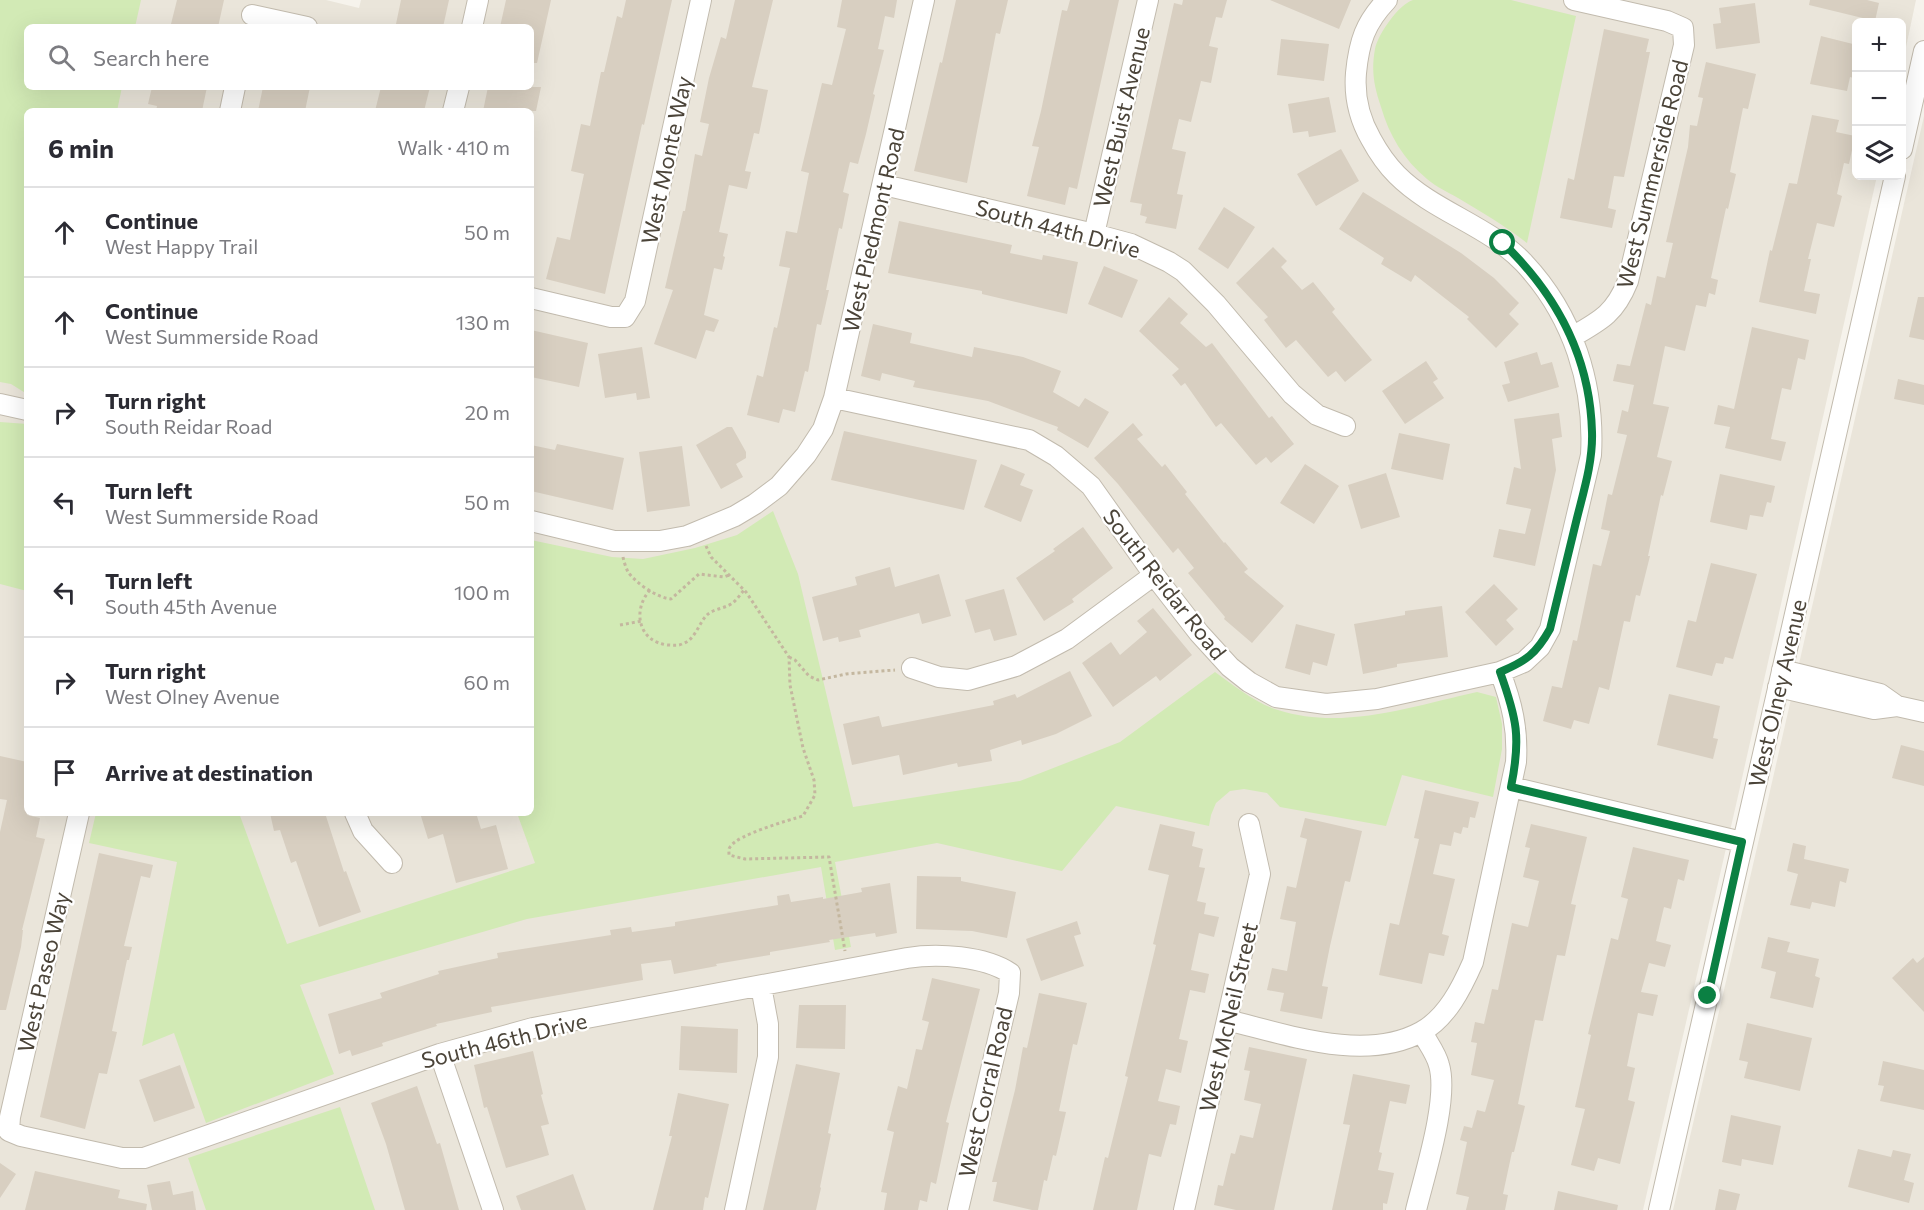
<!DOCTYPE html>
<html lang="en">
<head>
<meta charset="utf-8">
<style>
  body { margin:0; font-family:Commissioner,sans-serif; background:#f2f2f3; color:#2b2b33 }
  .controls { position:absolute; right:18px; top:18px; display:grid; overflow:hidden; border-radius:9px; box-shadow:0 6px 24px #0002 }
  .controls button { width:54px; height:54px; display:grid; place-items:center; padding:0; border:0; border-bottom:2px solid #e1e1e2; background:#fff; color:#2b2b33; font:30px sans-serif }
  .stop { position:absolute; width:18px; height:18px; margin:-14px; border:4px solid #0b8043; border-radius:50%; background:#fff }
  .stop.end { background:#0b8043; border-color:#fff; box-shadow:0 2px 6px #0008 }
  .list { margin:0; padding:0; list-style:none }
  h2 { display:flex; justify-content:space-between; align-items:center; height:78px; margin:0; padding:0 24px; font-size:26px }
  h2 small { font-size:20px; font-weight:400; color:#7c7c81 }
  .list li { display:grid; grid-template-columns:39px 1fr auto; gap:18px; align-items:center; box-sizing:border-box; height:90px; padding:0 24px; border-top:2px solid #e1e1e2 }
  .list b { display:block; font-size:22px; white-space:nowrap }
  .list p { margin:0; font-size:20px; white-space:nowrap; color:#7c7c81 }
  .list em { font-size:20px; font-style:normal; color:#7c7c81 }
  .icon { flex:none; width:33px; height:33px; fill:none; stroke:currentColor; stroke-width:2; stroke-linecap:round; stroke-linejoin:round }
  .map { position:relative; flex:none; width:1924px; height:1210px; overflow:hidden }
  .search { position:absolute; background:#fff; box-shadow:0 6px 24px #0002; left:24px; top:24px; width:510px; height:66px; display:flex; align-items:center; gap:15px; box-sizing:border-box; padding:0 21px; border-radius:9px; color:#7c7c81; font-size:22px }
  .panel { position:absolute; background:#fff; box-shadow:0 6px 24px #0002; left:24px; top:108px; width:510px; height:708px; border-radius:9px }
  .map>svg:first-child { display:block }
  .residential { fill:#eae5da; fill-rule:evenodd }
  .green { fill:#d2eab5 }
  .building { fill:#d8cfc1 }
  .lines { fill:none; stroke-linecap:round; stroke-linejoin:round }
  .street-casing { stroke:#c2bbae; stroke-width:22 }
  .path { stroke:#c4b79f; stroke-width:3; stroke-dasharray:3 3; stroke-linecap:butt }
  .street { stroke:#fff; stroke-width:20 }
  .route { stroke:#0b8043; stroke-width:8 }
  .labels { text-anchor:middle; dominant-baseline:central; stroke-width:4.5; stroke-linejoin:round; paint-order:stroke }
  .street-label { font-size:22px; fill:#4b4439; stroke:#fff }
</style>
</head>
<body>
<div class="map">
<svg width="1924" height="1210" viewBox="0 0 1924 1210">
  <rect width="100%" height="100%" fill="#f6f3ec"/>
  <path class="residential" d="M0,0H326L359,8L361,0H1916L1902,66V22H1856V176H1877L1738,796L1643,1210H0ZM27,27H531V87H27ZM27,111H531V813H27Z
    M1924,116V1210H1673L1762,826Z"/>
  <path class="green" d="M0,0H141L135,27H27V87H122L117,111H27V394L11,384L0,382Z
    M1413,0H1511L1576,16L1527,243C1505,226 1482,212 1458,198C1448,192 1436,187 1427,179C1404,160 1389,135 1381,107C1374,86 1371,71 1375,49C1378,34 1399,4 1413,0Z
    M0,422L27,424V591L0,584Z
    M773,511L798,574L853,807L1020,781L1120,742L1215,672C1235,686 1255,703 1278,710C1343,731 1413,706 1477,692L1496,697L1502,724V749L1493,797L1402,775L1386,826L1280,807L1267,793L1244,789L1230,791L1216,803L1211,815L1209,826L1116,806L1062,871L937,843L835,862L851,947L835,950L821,867L527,919L300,985L334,1074L206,1123L174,1033L142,1046L177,862L89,843L96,813H239L287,944L535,863L517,813H531V540L612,557L643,559L695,548L737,535Z
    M340,1107L375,1210H206L188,1158Z"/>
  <path class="building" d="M177,0H224L218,27H185L171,24Z
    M401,0H449L443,27H410L396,24Z
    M506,0H551L537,63H531V27H500Z
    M626,0H672L644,125L642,124L605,294L546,279L557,237L570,240L584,174L571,171L581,124L590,126L601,72H604L617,16L622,18Z
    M735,0H773L752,87L768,90L759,134L754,133L745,171L751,172L747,189L729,185L719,232L728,234L723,256L725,257L722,270L714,268L704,315L719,320L714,332L706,330L696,359L654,344L673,290L665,288L683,211H685L695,154L702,156L709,124L700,122L709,78L721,37L726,39Z
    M842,0H897L894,18L885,16L878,49L884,50L873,94L875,95L866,134L858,164L850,162L843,192L849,194L842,229L839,228L826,290H829L821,325L817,324L808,372L805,371L795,412L783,409L779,423L747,415L757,375L763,377L774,327L777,328L790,268L779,266L786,231L797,233L809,173L801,171L822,83L832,85L846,29L837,27Z
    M956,0H1008L1000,34L996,33L967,183L914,171L940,62L942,63Z
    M1070,0H1119L1077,189L1069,187L1065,205L1027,196L1039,147L1032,146L1041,111L1062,10L1067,11Z
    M1183,0H1227L1222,18L1216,17L1209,46L1218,48L1211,83L1201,81L1191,122L1179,119L1172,149L1186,152L1177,194L1183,195L1176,229L1145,223L1147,217L1140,215L1142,204L1130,202L1174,3L1182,5Z
    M1270,0H1351L1339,29Z
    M1810,0H1867L1879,3L1875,21L1809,5Z
    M1755,3L1760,43L1716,49L1713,24L1721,23L1719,8Z
    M1604,29L1649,39L1646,52H1650L1624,177L1614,176L1608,208L1616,210L1612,228L1560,218L1568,178L1574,180Z
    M1821,36L1857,45V79L1850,77L1847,91L1810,84Z
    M1281,39L1329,44L1324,81L1277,75Z
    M1706,62L1756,74L1748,109L1743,108L1730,172L1736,174L1728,209L1726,208L1711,278L1718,280L1715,295L1709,293L1706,307L1696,305L1685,351L1665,346L1653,404L1669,407L1657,457L1672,461L1663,496L1661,495L1648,556H1650L1640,596L1636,595L1630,622L1624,621L1609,690L1599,687L1589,724L1574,720L1571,729L1543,721L1552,686L1562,688L1573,640L1577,641L1593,564L1601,566L1610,531L1601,529L1608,494L1612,495L1627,435L1617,433L1622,410L1628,412L1634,385L1613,381L1617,364L1630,366L1646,303L1651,305L1657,276L1665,278L1673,243L1666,242L1688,147L1690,125L1697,126L1703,98L1698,97Z
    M152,87H207L202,111H156L157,106L148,104Z
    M263,87H310L305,111H258Z
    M381,87H430L424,111H375Z
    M488,87H541L536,111H483Z
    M1329,97L1336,132L1309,137L1308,131L1293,133L1288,104Z
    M1812,115L1839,120L1836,132L1855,136L1849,164L1844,163L1837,194L1842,196L1834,227L1817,223L1808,259H1811L1804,291L1820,294L1816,314L1759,302L1770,250L1772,251L1789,183L1797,184Z
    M1341,149L1359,181L1316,206L1297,174Z
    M1363,192L1461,253L1494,278L1519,303L1509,314L1519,324L1496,348L1467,319L1469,317L1415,275L1411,282L1381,264L1384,258L1339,229Z
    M1224,207L1255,227L1228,269L1198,249Z
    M899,221L1012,245L1010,253L1042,260L1043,255L1078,262L1067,314L982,294V291L888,273Z
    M1273,247L1287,261L1281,267L1302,290L1313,282L1335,309L1332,312L1372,360L1345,382L1336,371L1328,377L1296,340L1286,348L1264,320L1268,317L1236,283Z
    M1104,266L1138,280L1122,318L1088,304Z
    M1169,297L1188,314L1180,323L1206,347L1212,343L1269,418L1272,416L1294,444L1271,463L1266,457L1256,465L1221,423L1216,427L1185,383L1181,386L1172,375L1179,369L1139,331Z
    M1918,297H1924V340L1909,337Z
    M873,324L912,333L910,343L972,357L974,347L1023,357L1061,371L1053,392L1079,407L1085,398L1109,412L1088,448L1057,430L1058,427L988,401L913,387L915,381L882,373L880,381L861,376Z
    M1752,327L1809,340L1805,360L1798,358L1791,390L1782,388L1771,439L1786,442L1781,461L1725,448L1730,427L1714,424L1718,405L1734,409Z
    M531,330L588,343L579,387L531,377Z
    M642,347L650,398L637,400L636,393L605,398L598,354Z
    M1537,352L1541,365L1552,362L1559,387L1508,402L1502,385L1510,383L1504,362Z
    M1426,361L1438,379L1433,382L1444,398L1405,424L1382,391Z
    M1898,379L1924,385V405L1894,399Z
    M1559,413L1562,437L1552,439L1556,470L1535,566L1493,557L1499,529L1525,534L1531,509L1506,504L1514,467L1521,469L1514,419Z
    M1133,423L1143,435L1137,439L1162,467L1165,464L1187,492L1185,494L1224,543L1225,542L1248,569L1244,572L1284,606L1252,643L1224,619L1225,617L1188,573L1194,568L1178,548L1173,553L1118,484L1094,458Z
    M727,427H732L746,452V458L736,464L743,477L721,489L696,445Z
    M844,431L977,460L964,510L831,480Z
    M1399,433L1450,444L1443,480L1391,469Z
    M557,444L624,458L613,510L531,491V445L555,450Z
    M682,446L690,506L647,512L639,452Z
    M1001,464L1025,474L1020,485L1033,490L1021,522L984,507Z
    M1305,464L1339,486L1314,524L1280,503Z
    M1386,473L1400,517L1361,529L1348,485Z
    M1720,474L1775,486L1771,503L1767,502L1763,517L1750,515L1747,530L1710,522Z
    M1083,527L1113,568L1072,599L1074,602L1044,621L1016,578L1055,551L1053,549Z
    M1711,563L1757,574L1733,659L1725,657L1723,664L1716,663L1712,676L1676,667L1688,620L1696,622Z
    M890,567L895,587L939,574L951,616L922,624L919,613L859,630L861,637L839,642L838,637L823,641L812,597L857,585L855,577Z
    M1494,584L1518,609L1506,620L1514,629L1496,646L1465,612Z
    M1004,589L1017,635L994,641L990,629L975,633L965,600Z
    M1442,606L1448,657L1397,664V667L1363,674L1354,624L1405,615V611Z
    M1153,608L1192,655L1160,681L1156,676L1113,707L1082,663L1111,642L1120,655L1147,632L1137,621Z
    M1296,624L1335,634L1327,666L1313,662L1310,675L1285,668Z
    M1070,671L1092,716L1056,734L1022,745L1021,740L990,750L992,761L958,767L957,763L903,775L899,755L852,765L843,724L879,716L882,727L994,705L993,701L1015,694L1017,698Z
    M1669,694L1720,706L1713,738L1718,739L1713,759L1657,745Z
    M1901,745L1924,751V786L1892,778Z
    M0,756L27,762V815L40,818L36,837L45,839L22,930H23L21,947L6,1010H0V832L7,800L0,799Z
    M1425,790L1479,802L1475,818L1470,817L1468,828L1463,827L1461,834L1454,832L1451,846L1440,844L1433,874L1455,879L1442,934L1449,936L1444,956L1429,953L1422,984L1379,975L1390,923L1399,925L1419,839L1414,838Z
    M270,813H325L344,872L346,871L361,912L319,927L296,861L291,863L280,830L274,831Z
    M420,813H476L481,829L496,825L508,869L456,883L443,834L428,839Z
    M1305,818L1362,831L1350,882L1345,881L1330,946L1322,986L1328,987L1322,1019L1280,1011L1284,993L1267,990L1272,968L1287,971L1296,922L1280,919L1287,886L1296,888L1307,839L1300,837Z
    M1160,824L1195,832L1192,846L1203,849L1199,867L1205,868L1197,901L1206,903L1204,914L1219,917L1214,937L1199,933L1191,970L1209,974L1205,993L1190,990L1179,1039L1188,1041L1181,1073L1166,1069L1158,1101L1180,1106L1176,1125L1170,1124L1161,1157L1149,1154L1137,1210H1093L1105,1157L1108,1158L1128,1077L1125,1076L1156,945L1153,944L1169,875L1148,870Z
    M1531,824L1587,837L1571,904L1576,905L1565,956L1557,955L1543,1021L1535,1020L1518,1104L1525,1106L1514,1152H1512L1503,1194L1508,1195L1505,1210H1466L1469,1197L1456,1194L1467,1142L1460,1140L1464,1126L1472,1128L1477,1110L1485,1112L1494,1080L1471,1075L1477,1043L1471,1042L1475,1022L1484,1024L1492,989L1498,990L1512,923L1528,927L1539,881L1523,877L1530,848L1525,847Z
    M1793,843L1806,846L1804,859L1849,869L1846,883L1840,881L1835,907L1812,902L1810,909L1790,905L1798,874L1787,871Z
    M1633,847L1689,860L1684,881L1678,879L1671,909L1664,907L1656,941L1671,945L1665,967L1649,963L1641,992L1658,995L1653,1016L1638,1013L1627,1066L1635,1068L1628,1100L1635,1102L1620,1164L1598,1158L1594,1171L1571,1165L1585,1109L1575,1107L1591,1035L1588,1034L1611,938L1618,940L1628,899L1621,897Z
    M99,853L153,865L150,878L141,876L124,946L132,947L129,960H127L112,1031L117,1032L107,1074L99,1073L85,1129L40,1117Z
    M917,876L961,877V881L1016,892L1007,938L972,931L916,929Z
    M890,883L897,933L876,937L875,933L829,940L830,942L770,952V955L716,964L717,966L674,974L671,960L641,964L643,980L491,1007L492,1012L436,1024L437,1026L382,1043L383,1046L352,1056L350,1050L339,1054L328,1014L382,998L380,993L439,974L438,971L498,958L497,953L611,935L610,930L631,927L632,932L675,926V922L778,905L777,896L789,894L791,902L823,897V899L862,892L861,888Z
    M1077,921L1081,934L1074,936L1084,966L1041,981L1026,939Z
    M1768,937L1790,942L1787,952L1819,959L1815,976L1820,978L1813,1008L1770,998L1776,972L1761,968Z
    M1924,957V1012L1892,978L1913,958L1917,963Z
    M932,978L980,989L946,1122L949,1123L936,1184L931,1182L927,1202L920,1200L918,1210H884L887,1193L881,1192L894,1132L887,1130L898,1086L907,1089L916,1049L922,1050L929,1022L922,1020Z
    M1039,993L1087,1003L1077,1045L1073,1044L1059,1111L1066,1112L1056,1156L1053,1155L1047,1181L1044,1180L1038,1210H1032L993,1201L997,1182H992L1015,1090L1023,1047L1027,1048Z
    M799,1005H846L845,1049L796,1048Z
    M1747,1023L1812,1038L1800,1091L1744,1078L1748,1062L1739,1060Z
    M681,1026L738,1029L737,1073L679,1070Z
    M1249,1047L1307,1059L1274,1210H1236L1214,1205L1218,1185L1223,1186L1231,1153L1235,1154L1240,1135L1253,1138L1261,1104L1244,1100L1250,1071L1244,1070Z
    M533,1051L543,1094L541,1095L549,1124L541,1126L549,1155L506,1168L487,1107L484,1108L474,1065Z
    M1883,1061L1924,1070V1110L1880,1101L1884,1086L1878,1085Z
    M796,1064L840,1073L828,1133L831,1134L820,1187L821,1188L816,1210H763Z
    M180,1065L195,1108L154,1122L139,1080Z
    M1353,1074L1410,1085L1406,1104L1390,1101L1379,1152L1382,1153L1378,1170L1394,1173L1387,1204L1383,1203V1210H1332L1350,1125L1343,1124Z
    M417,1086L437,1144L440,1143L459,1210H405L386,1144L371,1103Z
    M678,1093L729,1104L708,1198L705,1197L703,1210H653L672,1136H669Z
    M1731,1115L1781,1126L1773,1165L1742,1159L1741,1166L1722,1162Z
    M1858,1149L1891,1157L1893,1150L1911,1154L1904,1180L1914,1183L1909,1203L1848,1187Z
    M0,1163L16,1174L0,1198Z
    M35,1171L120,1190L118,1198L147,1204L146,1210H25Z
    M573,1174L586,1210H521L516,1196Z
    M170,1181L173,1195L193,1191L196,1210H152L147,1185Z
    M1719,1189L1740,1194L1736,1210H1715Z
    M1558,1191L1618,1205L1617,1210H1554Z"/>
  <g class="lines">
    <g class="street-casing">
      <path id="street" d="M252,15L307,27
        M472,27L478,0
        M230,111L235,87
        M453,111L459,87
        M1902,149L1924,51
        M884,185L1094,234L1131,244L1169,262L1183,271L1216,304L1292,394L1317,415L1345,426
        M1094,234L1148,0
        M531,298L611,317H625L635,301L701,0
        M1572,337C1602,320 1615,313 1628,281L1684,45L1683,28L1667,21L1574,0
        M834,398L1029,440L1056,456L1091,486L1154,575L1199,633L1230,667L1249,682L1276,697L1326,704L1377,699L1500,672L1524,662L1540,647L1550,629L1591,455C1595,385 1573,315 1524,263C1488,225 1434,212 1397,175C1387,165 1378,152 1371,139C1359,118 1354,97 1356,73C1359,42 1365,23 1387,0
        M0,404L27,410
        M531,521L614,541H660L687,536L735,516L755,504L779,486L806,455L823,429L834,398L924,0
        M912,668L939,677L968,680L1016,666L1067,639L1154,575
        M1782,670L1880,694L1897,706
        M1778,687L1874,709L1897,706L1924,712
        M1511,787L1742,842
        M79,813L10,1117L9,1131L21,1136L122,1158H144L440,1054L533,1028L907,958C938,953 984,956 1010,973L1009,993L958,1210
        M355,813L363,831L392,863
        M1227,1020C1286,1034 1364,1063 1421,1032C1447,1018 1462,987 1473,962L1516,762C1518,729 1512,703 1500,672
        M440,1054L493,1210
        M735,1210L768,1057V1024L761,986
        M1184,1210L1260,874L1249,824
        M1416,1210C1425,1173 1449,1099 1439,1065C1436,1053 1427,1042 1422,1032
        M1659,1210L1895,176"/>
    </g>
    <path class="path" d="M706,546L711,557L746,592L789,657L790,685L803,748L814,780L815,795L803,816C789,820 737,835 731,846C728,849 729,850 729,855L745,859L829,857L845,951
      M623,557C624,562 626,568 628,572C636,583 657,598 671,599L699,574L724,577L729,575
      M650,590C632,610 638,642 668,645C673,645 678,646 682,644C695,640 698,625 706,616C712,609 723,609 731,604C736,601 740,595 744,590
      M620,625L642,621
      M789,657L795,660L809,676L818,680L846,674L895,670"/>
    <use href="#street" class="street"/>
  </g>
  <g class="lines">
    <path class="route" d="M1503,243C1557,295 1590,356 1592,432C1593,461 1584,490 1577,518C1568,555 1559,592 1550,629C1536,654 1526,661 1500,672C1517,719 1521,738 1511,787L1742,842L1708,996"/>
  </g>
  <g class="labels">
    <g class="street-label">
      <text transform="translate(1121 117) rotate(-77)">West Buist Avenue</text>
      <text transform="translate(666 160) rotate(-78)">West Monte Way</text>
      <text transform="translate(1652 174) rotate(-76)">West Summerside Road</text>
      <text transform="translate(1058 228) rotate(15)">South 44th Drive</text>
      <text transform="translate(873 230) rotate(-77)">West Piedmont Road</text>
      <text transform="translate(1165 584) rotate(52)">South Reidar Road</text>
      <text transform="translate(1777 693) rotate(-77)">West Olney Avenue</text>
      <text transform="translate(43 972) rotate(-77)">West Paseo Way</text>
      <text transform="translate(1228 1017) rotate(-77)">West McNeil Street</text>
      <text transform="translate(504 1040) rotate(-14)">South 46th Drive</text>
      <text transform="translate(985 1092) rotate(-77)">West Corral Road</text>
    </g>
  </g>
</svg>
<div class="controls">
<button>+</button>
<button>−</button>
<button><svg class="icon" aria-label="layers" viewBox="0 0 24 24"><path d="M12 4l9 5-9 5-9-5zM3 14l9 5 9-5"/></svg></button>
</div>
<div class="stop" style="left:1503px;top:243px"></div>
<div class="stop end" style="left:1708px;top:996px"></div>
<div class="search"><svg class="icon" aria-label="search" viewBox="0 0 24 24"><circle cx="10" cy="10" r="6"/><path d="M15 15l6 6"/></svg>Search here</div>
<section class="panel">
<h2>6 min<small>Walk · 410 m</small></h2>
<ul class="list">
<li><svg class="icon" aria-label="ahead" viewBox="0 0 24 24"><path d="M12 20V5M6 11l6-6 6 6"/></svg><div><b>Continue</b><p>West Happy Trail</p></div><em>50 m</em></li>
<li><svg class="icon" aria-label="ahead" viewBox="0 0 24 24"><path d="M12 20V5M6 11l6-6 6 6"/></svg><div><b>Continue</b><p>West Summerside Road</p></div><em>130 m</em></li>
<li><svg class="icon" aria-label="right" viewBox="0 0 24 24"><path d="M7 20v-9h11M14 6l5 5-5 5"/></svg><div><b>Turn right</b><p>South Reidar Road</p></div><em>20 m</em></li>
<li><svg class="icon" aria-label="left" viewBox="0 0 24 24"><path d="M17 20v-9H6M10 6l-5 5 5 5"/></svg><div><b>Turn left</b><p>West Summerside Road</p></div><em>50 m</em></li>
<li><svg class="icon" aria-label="left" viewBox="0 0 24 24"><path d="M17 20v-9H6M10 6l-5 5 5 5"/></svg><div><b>Turn left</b><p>South 45th Avenue</p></div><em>100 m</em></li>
<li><svg class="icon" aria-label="right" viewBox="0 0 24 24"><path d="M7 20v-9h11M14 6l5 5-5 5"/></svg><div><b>Turn right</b><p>West Olney Avenue</p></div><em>60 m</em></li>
<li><svg class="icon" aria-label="arrive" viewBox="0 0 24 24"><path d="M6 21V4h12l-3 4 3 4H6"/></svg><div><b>Arrive at destination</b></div></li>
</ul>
</section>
</div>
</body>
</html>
